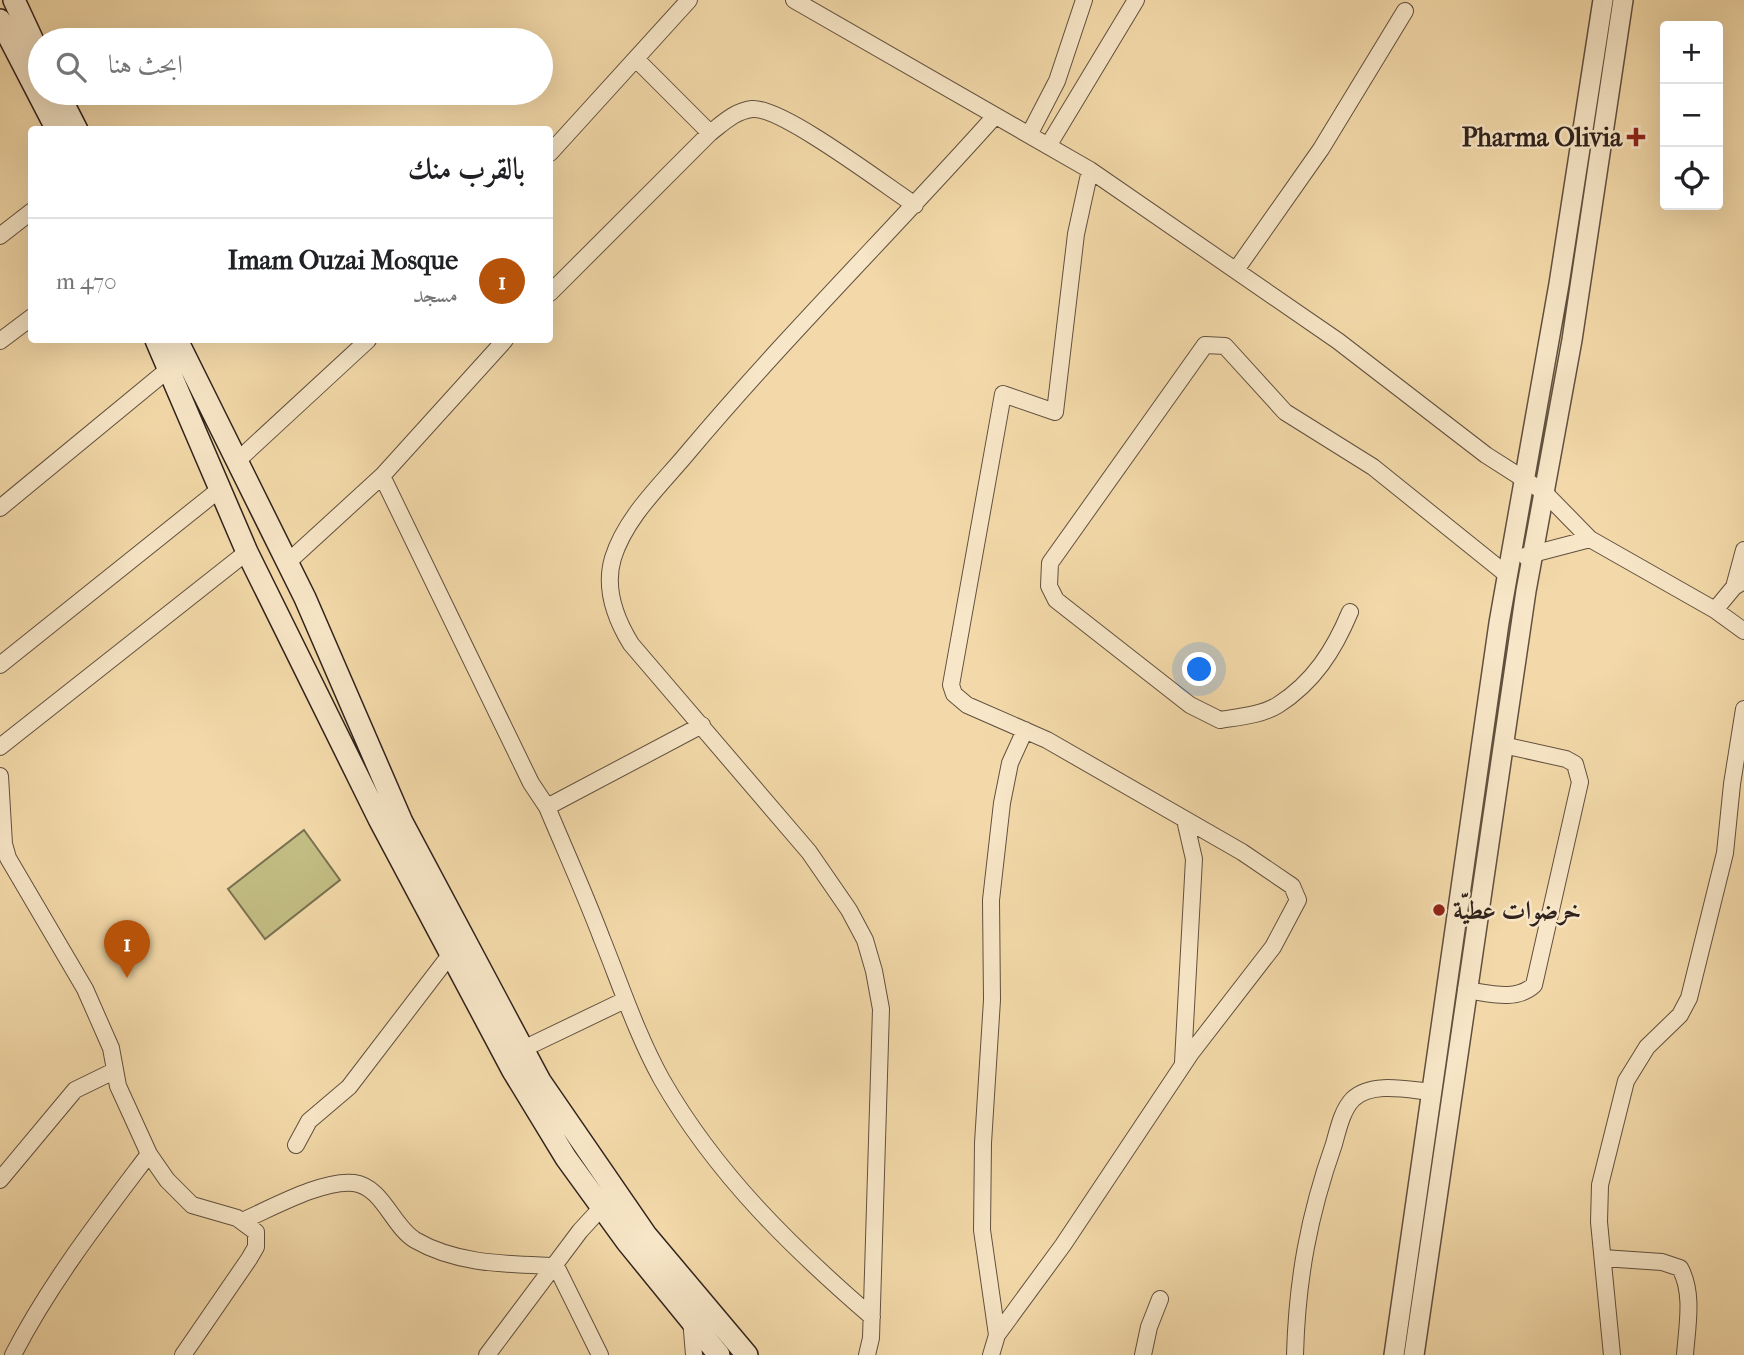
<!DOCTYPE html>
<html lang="ar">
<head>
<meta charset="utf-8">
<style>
  body { margin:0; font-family:"IM FELL French Canon",Amiri,serif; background:#f2f2f2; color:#202124; direction:rtl }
  .controls { position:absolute; right:21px; top:21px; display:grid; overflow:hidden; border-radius:7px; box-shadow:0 7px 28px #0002 }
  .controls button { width:63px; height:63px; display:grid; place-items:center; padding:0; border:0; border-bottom:2px solid #e0e0e0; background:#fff; color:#202124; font:35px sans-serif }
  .you { position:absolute; left:1200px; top:670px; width:24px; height:24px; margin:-18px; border:5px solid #fff; border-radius:50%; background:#1a73e8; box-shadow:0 0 0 10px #1a73e833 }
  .badge { display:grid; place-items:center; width:46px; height:46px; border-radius:50%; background:#b45309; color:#fff; font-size:23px; font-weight:700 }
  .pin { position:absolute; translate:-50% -58px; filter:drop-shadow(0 2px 4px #0008) }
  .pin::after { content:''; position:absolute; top:37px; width:24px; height:21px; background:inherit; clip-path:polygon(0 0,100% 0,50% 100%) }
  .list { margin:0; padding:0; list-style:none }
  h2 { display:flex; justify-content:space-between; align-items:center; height:91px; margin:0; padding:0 28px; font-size:30px }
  h2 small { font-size:23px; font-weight:400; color:#757577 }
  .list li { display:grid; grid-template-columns:46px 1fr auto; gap:21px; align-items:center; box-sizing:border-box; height:126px; padding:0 28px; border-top:2px solid #e0e0e0 }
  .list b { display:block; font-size:26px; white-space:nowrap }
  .list p { margin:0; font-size:23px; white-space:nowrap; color:#757577 }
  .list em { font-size:23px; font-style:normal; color:#757577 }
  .icon { flex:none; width:38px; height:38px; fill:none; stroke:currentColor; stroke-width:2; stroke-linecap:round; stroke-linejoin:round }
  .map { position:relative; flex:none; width:1744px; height:1355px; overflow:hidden; direction:ltr }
  .search { position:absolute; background:#fff; box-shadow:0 7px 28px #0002; left:28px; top:28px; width:525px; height:77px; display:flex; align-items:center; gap:18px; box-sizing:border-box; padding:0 24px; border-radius:38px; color:#757577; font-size:26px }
  .panel { position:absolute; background:#fff; box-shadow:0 7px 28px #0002; left:28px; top:126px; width:525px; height:217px; border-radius:7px; direction:rtl }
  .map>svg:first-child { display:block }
  .green { fill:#c2bd83; stroke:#797050; stroke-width:2 }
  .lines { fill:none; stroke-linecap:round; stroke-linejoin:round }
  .minor-casing { stroke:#61503f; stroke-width:18 }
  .tertiary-casing { stroke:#61503f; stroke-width:22 }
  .secondary-casing { stroke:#30221c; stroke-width:24 }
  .minor { stroke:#f7e6c7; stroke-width:16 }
  .tertiary { stroke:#f7e6c7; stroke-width:19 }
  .secondary { stroke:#f7e6c7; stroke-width:21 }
  .poi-dot { fill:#8f2418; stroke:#f7e6c7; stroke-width:2.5 }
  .labels { text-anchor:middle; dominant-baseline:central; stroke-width:5; stroke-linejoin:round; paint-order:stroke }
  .poi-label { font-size:26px; font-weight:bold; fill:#30221c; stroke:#f7e6c7; text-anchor:end }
</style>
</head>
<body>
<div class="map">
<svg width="1744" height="1355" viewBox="0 0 1744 1355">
  <rect width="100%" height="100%" fill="#f3d9a9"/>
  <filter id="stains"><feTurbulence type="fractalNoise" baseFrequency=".00286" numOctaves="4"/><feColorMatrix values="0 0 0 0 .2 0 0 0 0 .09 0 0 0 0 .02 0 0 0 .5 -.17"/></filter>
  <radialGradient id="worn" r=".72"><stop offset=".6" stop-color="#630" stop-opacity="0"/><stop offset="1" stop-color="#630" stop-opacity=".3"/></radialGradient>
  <path class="green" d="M304,830L340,880L265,939L228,889Z"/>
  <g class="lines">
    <g class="minor-casing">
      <path id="minor" d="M794,0L1090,170L1338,341L1486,455L1544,492L1590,539L1715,610L1744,631
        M637,60L710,133
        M1029,135L1057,81L1084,0
        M1048,146L1136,0
        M550,153L689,0
        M0,236L32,211
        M1236,270L1321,149L1405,11
        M550,293L710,133C723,123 735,111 752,109C781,106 886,186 915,205
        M0,341L32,317
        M236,462L368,340
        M382,476L531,783L547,807C565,850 585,894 602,939C621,986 637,1035 662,1080C716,1174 791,1247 872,1317
        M0,508L170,368
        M1525,556L1590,539
        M288,562L382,476L505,340
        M1734,587L1744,550
        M1715,610L1734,587L1744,581
        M1350,612C1334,650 1314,682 1278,705C1262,715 1239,717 1220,720L1190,705L1056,600L1049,586L1050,563L1205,345L1225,346L1285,412L1373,467L1506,574
        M0,665L220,489
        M0,747L247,552
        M0,776L4,844L8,858L85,989L111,1048L118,1086L149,1154L167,1180L192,1205L237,1218L256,1232V1247L249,1259L183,1355
        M547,807L702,725
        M1466,990C1488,993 1516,1002 1534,985L1580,782L1575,764L1566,759L1503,745
        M523,1049L625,1000
        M1183,1062L1194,859L1185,820
        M296,1145L309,1121L349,1087L450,955
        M0,1180L75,1090L114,1071
        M242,1221C270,1209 323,1179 354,1183C383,1187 392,1226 415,1240C458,1265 509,1264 556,1266
        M1603,1258L1662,1262L1680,1268C1694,1293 1687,1327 1685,1355
        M556,1266L600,1355
        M691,1319L694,1355
        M997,1335L982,1230L983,1143L992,1000L991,900L1002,803L1010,763L1025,730
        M13,1355C50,1283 100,1219 149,1154
        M487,1355L580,1231L602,1207
        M867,1355L871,1338L881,1009L874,971L865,940L849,910L809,852L631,644C615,618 604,588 613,558C626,516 663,483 690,450C787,335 895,228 995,116
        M991,1355L997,1335L1063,1245L1191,1053L1273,947L1298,900L1292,886L1242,852L1047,740L967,705L954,694L951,685L1003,394L1055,412L1076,234L1090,170
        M1143,1355L1149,1327L1160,1299
        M1295,1355C1297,1279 1309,1215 1334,1144C1338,1130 1342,1110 1353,1099C1372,1081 1409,1090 1432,1092
        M1612,1355L1599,1222L1600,1185L1626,1081L1647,1047L1680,1015L1689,998L1725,853L1732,784L1744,709"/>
    </g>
    <g class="tertiary-casing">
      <path id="tertiary" d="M1394,1355L1499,623L1559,284L1603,0
        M1414,1355L1526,591L1572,340L1623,0"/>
    </g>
    <g class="secondary-casing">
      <path id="secondary" d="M14,0L40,56
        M0,20L57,130
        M58,93L77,130
        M156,340L247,552L379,819L513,1071L566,1158L627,1242L719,1355
        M177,340L305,598L402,822L540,1081L646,1235L747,1355"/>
    </g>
    <use href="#minor" class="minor"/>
    <use href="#tertiary" class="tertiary"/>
    <use href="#secondary" class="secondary"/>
  </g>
  <g class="poi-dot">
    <path d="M1632.5 126.5h7v7h7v7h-7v7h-7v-7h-7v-7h7z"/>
    <circle cx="1439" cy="910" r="7"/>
  </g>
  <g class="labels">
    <g class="poi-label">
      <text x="1622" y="137">Pharma Olivia</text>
      <text x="1453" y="910" text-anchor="start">خرضوات عطيّة</text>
    </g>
  </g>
  <rect width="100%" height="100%" filter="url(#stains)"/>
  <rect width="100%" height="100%" fill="url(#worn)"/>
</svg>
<div class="controls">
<button>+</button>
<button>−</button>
<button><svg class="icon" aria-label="locate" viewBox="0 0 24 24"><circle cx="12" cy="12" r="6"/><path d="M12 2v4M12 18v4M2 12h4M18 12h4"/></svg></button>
</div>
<div class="you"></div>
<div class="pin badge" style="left:127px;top:978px">1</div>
<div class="search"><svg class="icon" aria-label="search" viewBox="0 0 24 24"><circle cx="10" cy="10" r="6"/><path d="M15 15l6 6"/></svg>ابحث هنا</div>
<section class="panel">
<h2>بالقرب منك<small></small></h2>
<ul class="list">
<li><span class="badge">1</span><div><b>Imam Ouzai Mosque</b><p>مسجد</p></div><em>470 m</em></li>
</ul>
</section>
</div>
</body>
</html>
